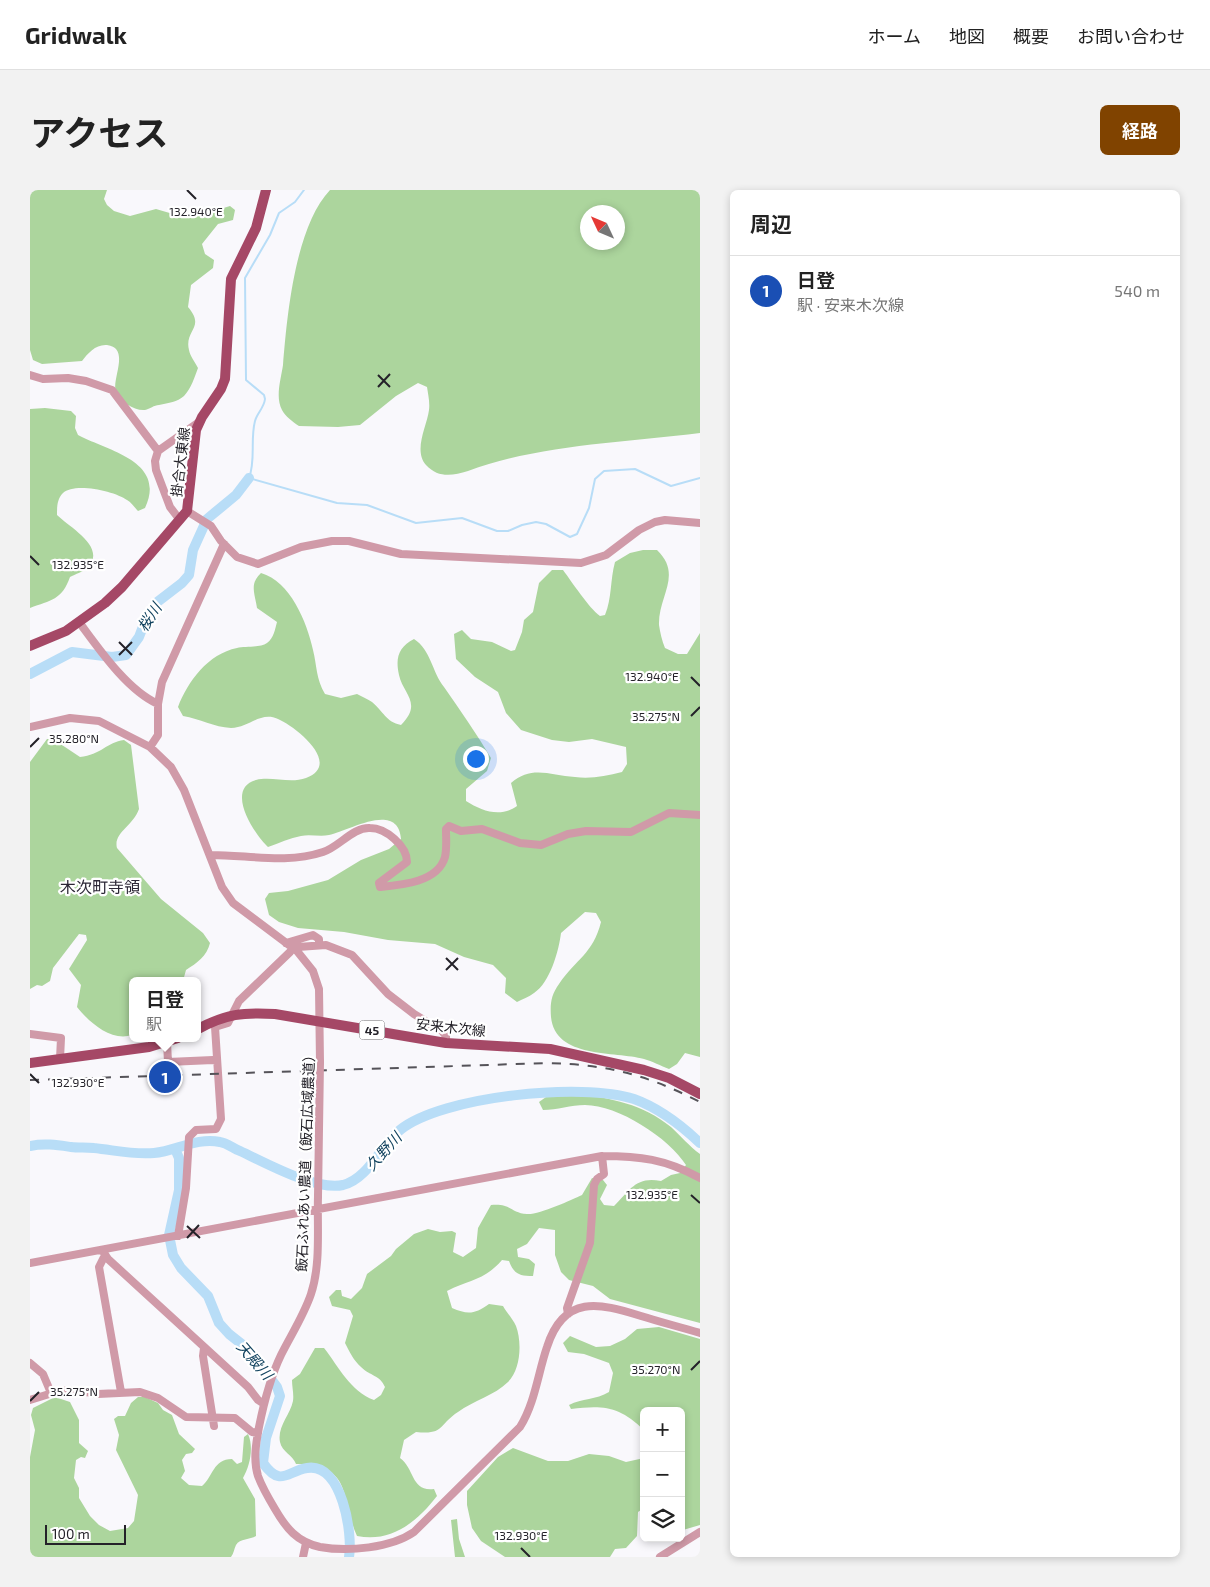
<!DOCTYPE html>
<html lang="ja">
<head>
<meta charset="utf-8">
<style>
  body { margin:0; font-family:"Exo 2","Noto Sans JP",sans-serif; background:#f2f2f2; color:#222 }
  .controls { position:absolute; right:15px; bottom:15px; display:grid; overflow:hidden; border-radius:8px; box-shadow:0 2px 8px #0003 }
  .controls button { width:45px; height:45px; display:grid; place-items:center; padding:0; border:0; border-bottom:1px solid #e0e0e0; background:#fff; color:#222; font:25px sans-serif }
  .compass { position:absolute; left:550px; top:15px; width:45px; height:45px; border-radius:50%; background:#fff; box-shadow:0 2px 8px #0003; rotate:314deg }
  .scale { position:absolute; left:15px; bottom:12px; width:81px; box-sizing:border-box; padding-left:5px; border:2px solid #242229; border-top:0; font-size:14px; line-height:18px; white-space:nowrap; color:#242229; -webkit-text-stroke:4px #fff; paint-order:stroke }
  .you { position:absolute; left:445px; top:568px; width:18px; height:18px; margin:-12px; border:4px solid #fff; border-radius:50%; background:#1a73e8; box-shadow:0 0 0 8px #1a73e833 }
  .badge { display:grid; place-items:center; width:32px; height:32px; border-radius:50%; background:#804300; color:#fff; font-size:16px; font-weight:700 }
  .pin { position:absolute; translate:-50% -50%; border:2px solid #fff; box-shadow:0 1px 5px #0006 }
  .popup { position:absolute; left:99px; top:787px; width:72px; height:65px; box-sizing:border-box; display:grid; place-content:center; border-radius:8px; background:#fff; filter:drop-shadow(0 1px 4px #0005); font-size:16px; white-space:nowrap; color:#767676 }
  .popup b { font-size:19px; color:#222 }
  .popup::after { content:''; position:absolute; left:50%; top:100%; margin-left:-10px; border:10px solid transparent; border-top-color:#fff }
  .list { margin:0; padding:0; list-style:none }
  h2 { display:flex; justify-content:space-between; align-items:center; height:65px; margin:0; padding:0 20px; font-size:21px }
  h2 small { font-size:16px; font-weight:400; color:#767676 }
  .list li { display:grid; grid-template-columns:32px 1fr auto; gap:15px; align-items:center; box-sizing:border-box; height:70px; padding:0 20px; border-top:1px solid #e0e0e0 }
  .list b { display:block; font-size:19px; white-space:nowrap }
  .list p { margin:0; font-size:16px; white-space:nowrap; color:#767676 }
  .list em { font-size:16px; font-style:normal; color:#767676 }
  .icon { flex:none; width:28px; height:28px; fill:none; stroke:currentColor; stroke-width:2; stroke-linecap:round; stroke-linejoin:round }
  .map { position:relative; flex:none; width:670px; height:1367px; overflow:hidden; border-radius:8px }
  header { display:flex; align-items:center; gap:30px; box-sizing:border-box; height:70px; padding:0 25px; background:#fff; border-bottom:1px solid #e0e0e0 }
  header strong { font-size:24px }
  nav { display:flex; gap:28px; margin-inline-start:auto; font-size:18px }
  .intro { display:flex; align-items:center; justify-content:space-between; box-sizing:border-box; height:120px; padding:0 30px }
  h1 { margin:0; font-size:35px }
  .button { padding:12px 22px; border-radius:8px; background:#804300; color:#fff; font-size:18px; font-weight:700 }
  main { display:flex; gap:30px; padding:0 30px }
  aside { flex:1; background:#fff; border-radius:8px; box-shadow:0 2px 8px #0003 }
  .map>svg:first-child { display:block }
  .forest { fill:#acd59d; fill-rule:evenodd }
  .lines { fill:none; stroke-linecap:round; stroke-linejoin:round }
  .stream { stroke:#b8ddf7; stroke-width:2 }
  .river { stroke:#b8ddf7; stroke-width:10 }
  .minor { stroke:#d09aa8; stroke-width:8 }
  .major { stroke:#a54866; stroke-width:10 }
  .rail { stroke:#555359; stroke-width:2; stroke-dasharray:9 9; stroke-linecap:butt }
  .minor-bridge { stroke:#d09aa8; stroke-width:8 }
  .ticks { fill:none; stroke:#242229; stroke-width:2 }
  .labels { text-anchor:middle; dominant-baseline:central; stroke-width:4.5; stroke-linejoin:round; paint-order:stroke }
  .shield { fill:#fff; stroke:#666469; stroke-width:1 }
  .shield-label { font-size:12px; font-weight:bold; fill:#242229 }
  .street-label { font-size:14px; fill:#242229; stroke:#fff }
  .water-label { font-size:15px; font-style:italic; fill:#12435f; stroke:#fff }
  .quarter-label { font-size:16px; fill:#2b2635; stroke:#fff }
  .ticks-label { font-size:12px; text-anchor:middle; fill:#242229; stroke:#fff; stroke-width:4.5; stroke-linejoin:round; paint-order:stroke }
</style>
</head>
<body>
<header>
<strong>Gridwalk</strong>
<nav><a>ホーム</a><a>地図</a><a>概要</a><a>お問い合わせ</a></nav>
</header>
<div class="intro"><h1>アクセス</h1><a class="button">経路</a></div>
<main>
<div class="map">
<svg width="670" height="1367" viewBox="0 0 670 1367">
  <rect width="100%" height="100%" fill="#f9f8fc"/>
  <path class="forest" d="M0,0H77L74,9L77,15L84,21L100,26L126,19L143,24L171,25L200,16L205,20L203,30L188,34L172,54L175,64L184,70L183,78L161,95L158,117C176,138 154,140 159,160C160,166 165,172 168,178C165,186 161,199 154,206C147,212 139,213 129,215C124,215 120,219 115,220C104,221 91,212 86,202C81,190 101,158 77,155C66,154 58,163 52,171L12,174L3,170L0,160Z
    M300,0H670V243C592,253 512,254 438,281C422,286 408,288 396,275C383,260 397,236 399,220C400,212 398,204 397,197L388,193L366,206L330,235L308,237L269,236C263,232 255,226 252,220C245,207 251,189 253,175C257,126 265,37 300,0ZM558,22H588V52H558Z
    M15,218L41,221L46,226L45,238L48,245C78,261 137,271 115,318L108,321C104,317 101,312 97,310C85,301 44,292 33,303C27,309 27,317 27,325C39,337 77,357 58,377C54,382 45,384 40,387C32,410 21,410 0,418V219Z
    M613,360H627C653,385 628,406 629,435C630,442 632,451 635,458L648,464H657L670,443V867L655,863L647,874L639,879C631,876 622,871 614,869C585,861 525,869 521,827C520,814 521,805 529,794C546,769 563,764 571,732L566,723L555,722L531,743C529,760 520,793 504,803C499,807 492,809 487,812L475,803L476,788L463,775L434,767L405,754L358,750L314,742L268,738L249,732L239,725L235,709L239,703L258,701L298,690L331,670L359,659L371,649C368,610 317,642 299,645C290,647 280,644 271,646C260,648 249,653 238,657C225,645 194,599 226,590C242,586 260,594 276,588C313,574 265,536 248,529C230,521 219,538 201,538C184,537 170,529 153,526L148,517C158,491 178,464 207,458C215,456 230,458 237,453C244,448 245,439 247,432L227,418C225,404 219,394 231,383C260,391 277,432 283,460C287,476 286,489 295,504L311,508L327,504C332,507 338,509 342,512C353,521 356,532 371,535C393,513 373,504 369,485C365,467 369,457 384,449C401,460 402,482 414,497C430,520 446,543 461,568L457,581L436,599V611C452,621 470,628 487,616L481,593C501,575 520,585 545,587C561,589 576,586 592,582L597,574L596,557L562,549L539,552L522,550L491,540L476,523L468,502L445,487L426,469L424,444L432,440L441,449L462,452L481,461L485,460L492,442L494,430L503,422L509,393L522,380H533C542,392 559,418 570,426L575,425C582,408 580,390 585,372L600,363Z
    M17,549H23L50,567C71,565 77,552 94,550L101,555L109,619C103,636 83,643 87,658L131,709L173,743L180,753C177,766 167,773 156,780L153,791H102V845C81,852 59,832 47,817L51,795L39,779L57,750L56,745L49,744L23,778L20,791L12,796L7,795L0,799V572Z
    M546,904C581,908 613,914 641,937C651,946 659,956 670,964V1133L580,1109L563,1096L539,1090L531,1082L525,1065V1040L509,1038L497,1054L487,1059L488,1067L499,1069L505,1074L503,1086C489,1086 484,1084 479,1071L472,1070C454,1091 440,1089 417,1101L422,1118C438,1125 445,1124 459,1114L473,1116C477,1123 483,1129 486,1136C492,1152 491,1179 478,1192C465,1205 443,1211 428,1222C408,1235 415,1245 386,1242L374,1250L370,1268C385,1279 381,1302 404,1299L407,1306C387,1332 361,1353 327,1346C310,1309 324,1274 266,1274C263,1265 252,1262 250,1252C247,1237 260,1225 263,1211C264,1204 262,1197 262,1190L270,1184L285,1158H294C309,1177 320,1201 344,1210L351,1205L355,1197C350,1185 340,1186 331,1177C324,1171 319,1161 315,1153L323,1126L320,1120L302,1116L299,1107L306,1100H311L312,1106L321,1109L332,1098L337,1084L361,1066L366,1059L384,1044L398,1039L410,1042L422,1041L426,1043L423,1062L433,1067L446,1058L448,1038L461,1015C481,1013 481,1023 497,1024C509,1025 541,1010 552,1005L562,988L573,990L577,995L570,1009L574,1015L584,1016C600,1000 606,986 631,991L641,985L650,983L656,975C639,948 588,915 555,915C541,915 527,920 513,920L509,912L516,907Z
    M629,1137L670,1149V1335L653,1340L651,1339V1221H614V1240C589,1216 573,1215 541,1219L539,1215C552,1208 566,1210 579,1202L583,1183L579,1173L554,1164L538,1162L533,1153L540,1146L566,1157L580,1156L595,1149L607,1139Z
    M25,1207L40,1212L49,1230V1253L58,1261L55,1268L51,1267L46,1270L44,1288L49,1298V1308L60,1326L69,1335L80,1341L98,1338L104,1331L108,1305L86,1260L89,1245L84,1229L88,1226H95L101,1213L108,1207H115L128,1213L133,1220L142,1225L149,1244L165,1259L162,1263L156,1264L152,1270L155,1281L151,1288L159,1295L172,1296C183,1287 183,1269 202,1269L207,1274L212,1272L214,1247L218,1244C224,1257 220,1276 213,1288L225,1309L226,1346C220,1350 210,1348 206,1355C204,1359 204,1363 201,1367H0V1267L5,1240L1,1225L3,1218Z
    M483,1258L518,1271H538L559,1264L579,1266L596,1272L614,1268V1318L608,1322L607,1346L596,1358L585,1359L580,1367H475L451,1351L442,1338L437,1315V1301L468,1267Z
    M427,1329L429,1349L435,1367H425L421,1330Z"/>
  <g class="lines">
    <path class="stream" d="M274,0L265,12L249,23L240,45L215,88L216,190L234,205L235,209C234,218 227,223 225,231C220,250 226,270 219,288L307,313L337,315L386,333L432,328L467,341H478L492,335L506,332L516,334L540,347L547,344L559,318L565,289L574,281L605,279L641,296L670,288"/>
    <path class="river" d="M0,484L42,462L82,467L96,465L109,447L117,426L126,413L152,393L159,385L163,360L177,329L206,305L219,288
      M0,956C14,953 27,955 41,957C49,958 56,957 64,958C84,960 103,965 124,963C146,961 167,947 190,952C197,953 204,959 210,961C236,973 286,1001 313,995C339,988 350,956 370,940C412,906 553,892 604,909C629,918 651,935 670,953
      M145,959L149,968V1000L139,1045L143,1065L151,1078L178,1106L189,1133L199,1144L218,1159L247,1197L250,1206L236,1248L233,1273C251,1298 257,1281 277,1278C312,1272 323,1344 319,1367"/>
    <path class="minor" d="M0,185L13,189L38,188L56,191L82,200L128,261
      M157,321L181,336L191,351L207,367L228,374L271,357L302,351H319L371,364L551,373L576,365L609,340L625,332L635,330L670,333
      M150,330L140,317L126,280L125,271L128,261L169,232
      M49,432C69,459 97,500 128,514
      M0,537L40,528L69,531L120,557L141,577L154,600L192,697L203,713L267,761L283,781L289,799L290,872
      M120,557L128,545V514L132,492L194,354
      M181,665C218,665 257,674 293,662C309,657 323,637 340,638C356,638 377,656 377,672L349,693L350,697C372,695 408,692 415,667C417,658 416,648 416,639L419,636L431,641L452,639L490,653L511,655L538,644L556,641L601,642L639,623L670,625
      M256,753L283,745L289,749V754
      M268,757L296,755L322,765L358,804L384,824L412,841L416,846V853
      M0,844L31,848L30,869
      M137,852L138,872L183,870L186,871
      M288,1006C287,1037 291,1074 281,1104C274,1125 261,1145 251,1165C240,1188 234,1212 229,1237C226,1253 223,1270 228,1286C232,1297 239,1309 245,1319C256,1338 267,1352 290,1357C318,1362 361,1358 384,1342L490,1237C505,1213 508,1183 517,1157C534,1104 569,1113 611,1126C630,1132 650,1137 670,1143
      M148,1046L156,998L159,947L166,940L186,939L191,929L185,837L198,833L209,811L260,762
      M72,1060L78,1069L218,1197L228,1210L234,1214
      M75,1065L69,1077L91,1202
      M0,1073L572,966C610,966 635,969 670,988
      M538,1124L537,1118L560,1053L564,995L567,989L574,984L572,966
      M174,1158L173,1166L184,1236
      M0,1173L13,1184L21,1203
      M0,1210L29,1201L44,1200L68,1204L110,1202L128,1208L156,1227L205,1228L222,1242L228,1243
      M273,1367L276,1353
      M630,1367L670,1342"/>
    <path class="major" d="M0,456L36,441L75,413L92,397L157,321L166,240L172,227L191,199L195,189L201,89L226,38L236,0
      M168,839C196,824 213,822 245,824L416,853L520,859L614,880L639,888L670,904
      M0,873L119,857L148,848"/>
    <path class="rail" d="M0,890L518,873C579,875 615,884 670,912"/>
    <path class="minor-bridge" d="M288,1006L290,872"/>
  </g>
  <path class="ticks" d="M157,0L166,9M348,185L360,197M348,197L360,184M0,366L9,375M89,452L102,465M89,465L102,452M661,487L670,496M661,526L670,517M0,557L9,548M416,768L428,780M416,780L428,768M0,884L9,893M661,1005L670,1013M157,1036L170,1048M157,1048L169,1035M661,1180L670,1171M0,1211L9,1202M491,1358L500,1367"/>
  <g class="labels">
    <rect class="shield" x="329.5" y="830.5" width="25" height="19" rx="4"/>
    <g class="shield-label">
      <text x="342" y="840">45</text>
    </g>
    <g class="street-label">
      <text transform="translate(150 272) rotate(-83)">掛合大東線</text>
      <text transform="translate(421 837) rotate(6)">安来木次線</text>
      <text transform="translate(275 970) rotate(-88)">飯石ふれあい農道（飯石広域農道）</text>
    </g>
    <g class="water-label">
      <text transform="translate(119 427) rotate(-57)">桜川</text>
      <text transform="translate(353 961) rotate(-48)">久野川</text>
      <text transform="translate(225 1170) rotate(49)">天殿川</text>
    </g>
    <g class="quarter-label">
      <text x="70" y="696">木次町寺領</text>
    </g>
  </g>
  <g class="ticks-label">
    <text x="166" y="26">132.940°E</text>
    <text x="48" y="379">132.935°E</text>
    <text x="622" y="491">132.940°E</text>
    <text x="626" y="531">35.275°N</text>
    <text x="44" y="553">35.280°N</text>
    <text x="48" y="897">132.930°E</text>
    <text x="622" y="1009">132.935°E</text>
    <text x="626" y="1184">35.270°N</text>
    <text x="44" y="1206">35.275°N</text>
    <text x="491" y="1350">132.930°E</text>
  </g>
</svg>
<div class="controls">
<button>+</button>
<button>−</button>
<button><svg class="icon" aria-label="layers" viewBox="0 0 24 24"><path d="M12 4l9 5-9 5-9-5zM3 14l9 5 9-5"/></svg></button>
</div>
<svg class="compass" viewBox="-18 -18 36 36"><path d="M0-13l5 13h-10z" fill="#e53935"/><path d="M0 13l5-13h-10z" fill="#767676"/></svg>
<div class="scale">100 m</div>
<div class="you"></div>
<div class="pin badge" style="left:135px;top:887px;background:#1a4fb4">1</div>
<div class="popup"><b>日登</b>駅</div>
</div>
<aside>
<h2>周辺<small></small></h2>
<ul class="list">
<li><span class="badge" style="background:#1a4fb4">1</span><div><b>日登</b><p>駅 · 安来木次線</p></div><em>540 m</em></li>
</ul>
</aside>
</main>
</body>
</html>
